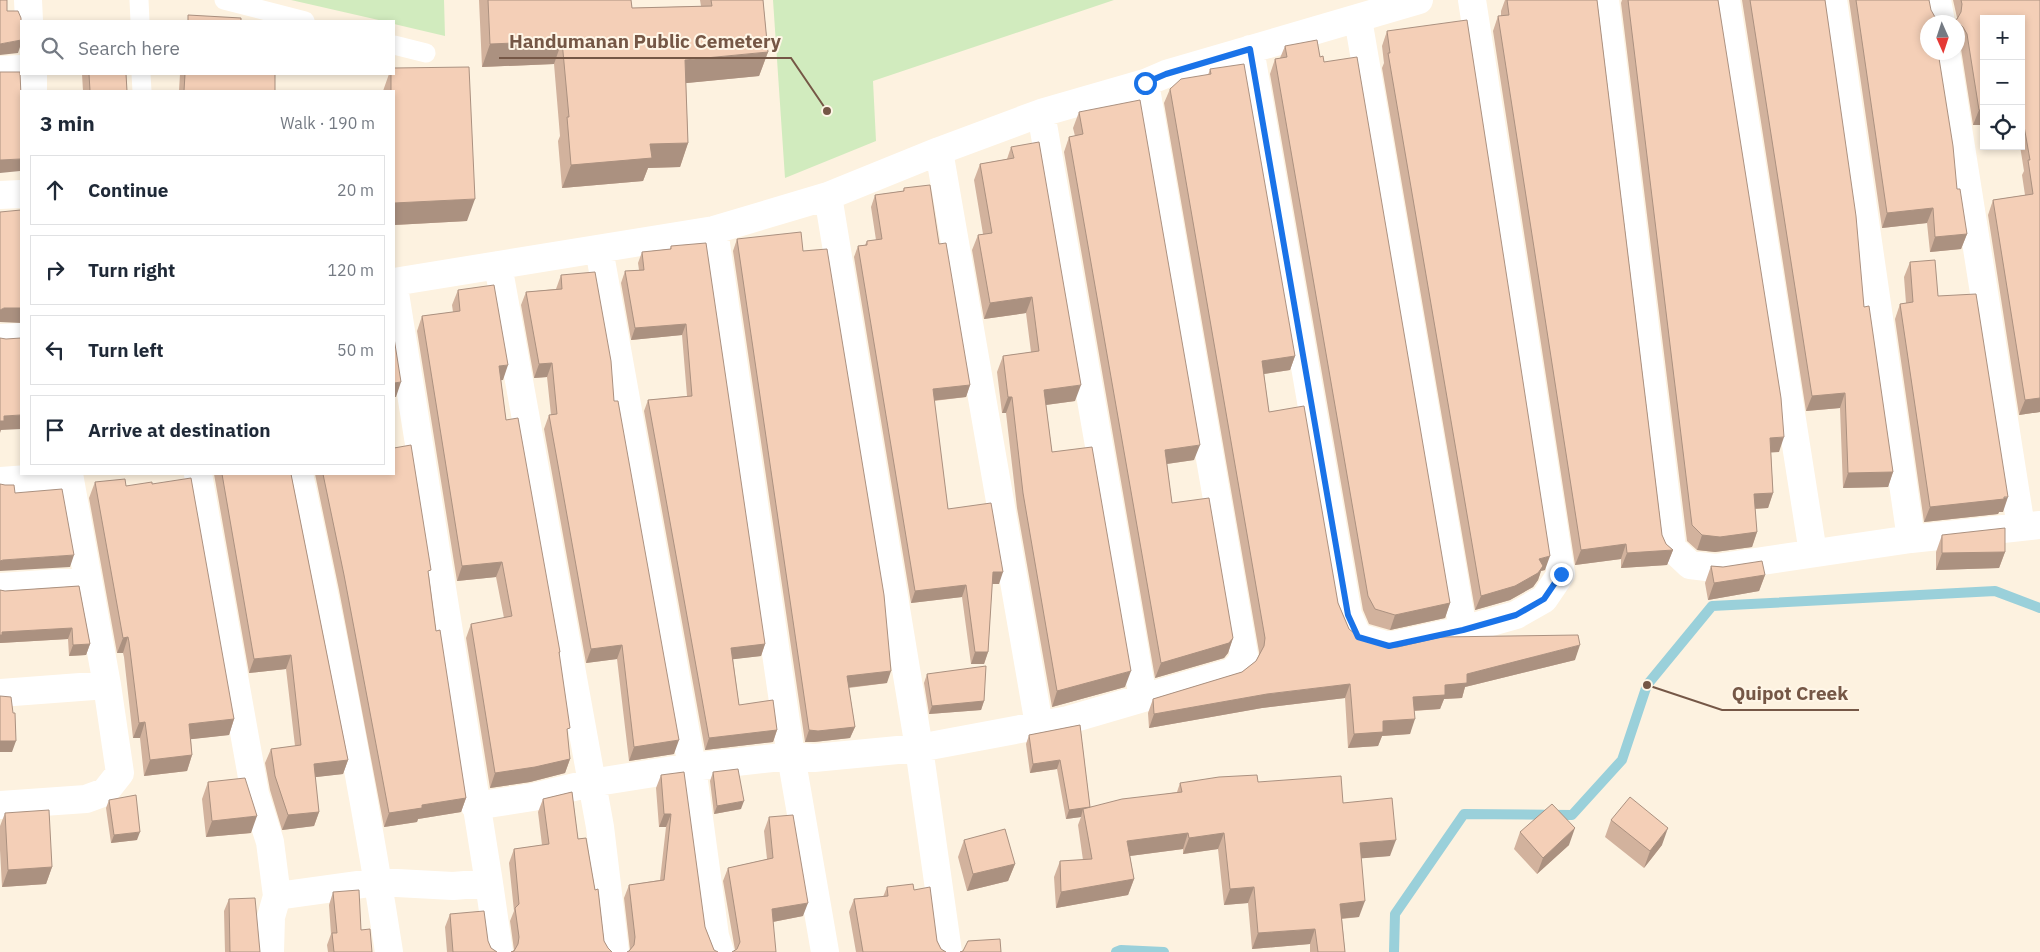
<!DOCTYPE html>
<html lang="en">
<head>
<meta charset="utf-8">
<style>
  body { margin:0; font-family:"IBM Plex Sans",sans-serif; background:#f2f2f3; color:#1f2937 }
  .controls { position:absolute; right:15px; top:15px; display:grid; overflow:hidden; border-radius:0px; box-shadow:0 2px 8px #0003 }
  .controls button { width:45px; height:45px; display:grid; place-items:center; padding:0; border:0; border-bottom:1px solid #e0e1e3; background:#fff; color:#1f2937; font:25px sans-serif }
  .compass { position:absolute; left:1920px; top:15px; width:45px; height:45px; border-radius:50%; background:#fff; box-shadow:0 2px 8px #0003; rotate:177deg }
  .stop { position:absolute; width:15px; height:15px; margin:-11px; border:4px solid #1a73e8; border-radius:50%; background:#fff }
  .stop.end { background:#1a73e8; border-color:#fff; box-shadow:0 1px 5px #0008 }
  .list { margin:0; padding:0; list-style:none }
  h2 { display:flex; justify-content:space-between; align-items:center; height:65px; margin:0; padding:0 20px; font-size:21px }
  h2 small { font-size:16px; font-weight:400; color:#747a83 }
  .list li { display:grid; grid-template-columns:32px 1fr auto; gap:15px; align-items:center; box-sizing:border-box; height:70px; margin:0 10px 10px; padding:0 10px; border:1px solid #e0e1e3; border-radius:0px }
  .list b { display:block; font-size:19px; white-space:nowrap }
  .list em { font-size:16px; font-style:normal; color:#747a83 }
  .icon { flex:none; width:28px; height:28px; fill:none; stroke:currentColor; stroke-width:2; stroke-linecap:round; stroke-linejoin:round }
  .map { position:relative; flex:none; width:2040px; height:952px; overflow:hidden }
  .search { position:absolute; background:#fff; box-shadow:0 2px 8px #0003; left:20px; top:20px; width:375px; height:55px; display:flex; align-items:center; gap:12px; box-sizing:border-box; padding:0 18px; border-radius:0px; color:#747a83; font-size:19px }
  .panel { position:absolute; background:#fff; box-shadow:0 2px 8px #0003; left:20px; top:90px; width:375px; height:385px; border-radius:0px }
  .map>svg:first-child { display:block }
  .green { fill:#d1ebbe }
  .lines { fill:none; stroke-linecap:round; stroke-linejoin:round }
  .stream { stroke:#9ad0da; stroke-width:10 }
  .service { stroke:#fff; stroke-width:19 }
  .minor { stroke:#fff; stroke-width:28 }
  .wall { fill:#d2b29d }
  .shaded-wall { fill:#ab9180 }
  .building { fill:#f4cfb7; stroke:#ab9180 }
  .route { stroke:#1a73e8; stroke-width:6 }
  .leader { fill:none; stroke:#755746; stroke-width:2 }
  .callout-dot { fill:#755746; stroke:#fff6e7; stroke-width:2 }
  .callout-label { font-size:19px; text-anchor:middle; font-weight:bold; fill:#755746; stroke:#fff6e7; stroke-width:4; stroke-linejoin:round; paint-order:stroke }
</style>
</head>
<body>
<div class="map">
<svg width="2040" height="952" viewBox="0 0 2040 952">
  <rect width="100%" height="100%" fill="#fdf2e0"/>
  <path class="green" d="M291,0H444L445,36L394,24V21H383Z
    M773,0H1114L873,81L876,141L785,178Z"/>
  <g class="lines">
    <path class="stream" d="M1116,952L1121,950L1164,952
      M1394,952L1395,914L1464,814L1572,815L1622,760L1647,685L1712,606L1995,591L2040,608"/>
    <path class="service" d="M139,0L140,21
      M224,0L305,21
      M394,45L426,53
      M141,74L142,91"/>
    <path class="minor" d="M28,0L29,21
      M1605,0L1672,548L1690,565L1715,568L1911,539L2040,525
      M1726,0L1813,553
      M1833,0L1911,539
      M1937,0L1941,22
      M1358,19L1463,630
      M1250,49L1348,615L1358,637L1389,646L1463,630L1516,615L1544,599L1561,574L1472,0
      M1946,52L2021,527
      M0,70L21,69
      M33,74V91
      M1041,113L1143,698
      M939,151L1039,725
      M0,195L21,194
      M828,196L919,748L948,952
      M714,230L791,756L825,952
      M599,249L692,767L715,936L720,952
      M498,265L600,827L615,952
      M394,282L714,230L828,196L939,151L1041,113L1145,83L1166,74L1419,0
      M0,338L21,337
      M198,474L255,794L270,842L277,896
      M299,474C333,632 364,792 389,952
      M0,481L69,476
      M0,587L88,581
      M0,693L107,685
      M0,805L86,799L105,792L120,773L107,685L69,474
      M475,806L533,797L591,783L692,767L791,756L814,758L919,748L1068,720L1232,672L1240,664L1244,655L1145,83
      M489,883L499,952
      M270,952L271,917L277,896L378,882L453,886L489,883L394,287"/>
  </g>
  <path class="wall" d="M479,0H631L632,8L701,6L700,0H763L768,52L759,76L686,83L688,143L680,167L648,168L643,181L562,188L558,141L560,136L554,64L482,67Z
    M1505,0H1597L1662,535L1666,544L1673,550L1667,565L1621,568V559L1575,565L1493,31L1498,16H1501V11Z
    M1622,0H1718L1779,452H1771L1773,493L1768,508L1755,509L1757,532L1752,547L1715,552L1697,550L1687,541L1621,3Z
    M1742,0H1825L1864,307L1893,472L1888,487L1843,488L1840,408L1806,411Z
    M1849,0H1929L1928,22L1957,189L1967,234L1961,249L1930,252L1927,223L1882,228Z
    M1953,0H2040V412L2019,415L1988,215L1993,200L2025,195L2022,175L2024,171L2020,146H2021V19L1984,125H1973L1961,49L1958,42V22Z
    M1387,31L1545,570L1541,571L1538,580L1533,587L1510,600L1475,610L1382,68L1384,63L1382,46Z
    M1285,46L1320,57L1324,62L1450,603L1445,618L1390,630L1369,624L1363,610L1270,74L1275,59L1280,58Z
    M1210,69L1295,356L1290,370L1264,374L1269,412L1338,603L1349,629L1359,637L1390,647L1575,660L1465,687L1462,698L1444,699L1440,709L1414,711L1410,734L1382,736L1378,746L1348,748L1345,698L1262,708L1149,728L1148,713L1153,699L1242,672L1256,661L1259,655V652L1164,103L1170,89L1208,75Z
    M82,74H126L127,91H83Z
    M180,74H275V91H179Z
    M389,74H394L467,221L394,225V91H383Z
    M1079,112L1194,460L1167,464L1172,503L1233,638L1228,653L1224,658L1155,678L1064,152L1069,137L1075,136L1073,128Z
    M1011,147L1075,401L1046,405L1052,452L1125,687L1052,707L1017,508L1006,413H1002L997,372L1003,356L1031,352L1026,313L984,319L972,250L978,235L983,234L974,180L980,164L1007,159Z
    M904,188L939,244L970,385L966,397L934,401L948,509L999,584H992L988,652L984,664H971L962,597L911,603L854,257L858,246L865,245L867,241L876,240L871,207L875,195L903,191Z
    M737,239L803,251L887,683L849,688L855,727L850,738L814,742H805L733,251Z
    M671,246L765,644L761,656L733,659L739,705L777,730L773,742L705,750L644,411L648,400L687,396L682,335L631,340L621,283L625,271L639,270L638,263L642,252L670,249Z
    M1910,262L1938,296L2003,512H1999L1998,514L1924,522L1895,319L1900,304L1906,303L1904,277Z
    M561,275L614,401L674,754L629,761L617,659L586,663L544,429L549,415H551L547,377L534,378L521,305L526,292L556,289Z
    M458,290L503,380H501L506,420L560,652L559,656L570,759L565,773L530,782L490,788L466,638L471,624L504,618L496,577L457,581L417,331L422,316L453,312L452,305Z
    M214,474H291L348,760L343,774L315,777L319,812L314,826L282,830L270,790L265,763L271,749L295,746L286,669L249,673Z
    M315,474H394L429,576L436,631L466,798L461,812L418,819L417,822L384,827L339,590Z
    M95,482L126,486L234,719L229,735L191,739L192,755L187,771L144,776L140,738H133L124,657L123,653H117L89,498Z
    M1942,535L2005,552L1999,568L1936,570V552Z
    M1711,566L1723,567L1765,575L1759,591L1708,600L1705,583Z
    M79,586L90,644L86,655L69,656L68,639L0,643V590L5,591Z
    M927,674L984,701L981,710L929,714L924,683Z
    M1080,725L1090,807L1177,792L1180,783L1258,782L1343,803L1390,856L1361,858L1359,917L1342,919L1345,952H1310V944L1252,949L1248,903L1224,905L1218,849L1183,854V849L1130,856L1134,879L1128,895L1056,908L1054,877L1060,861L1083,860L1078,825L1081,817L1066,819L1057,769L1030,773L1026,744L1029,735Z
    M713,772L741,809L714,814L710,781Z
    M661,775L705,927L714,950L629,951L630,950L624,898L629,885L660,880L666,827H659L656,788Z
    M208,782L251,833L206,837L202,799Z
    M572,792L578,839L586,838L595,890L598,889L604,941L608,948L612,952H511L514,950L510,921L514,911L509,863L514,849L542,845L538,812L543,799Z
    M109,800L137,840L111,843L106,808Z
    M5,813L52,867L46,884L2,887L0,850V826Z
    M769,817L803,916L773,922L735,950L723,881L728,868L767,859L764,831Z
    M1611,820L1662,845L1644,868L1605,837Z
    M1520,832L1569,845L1537,874L1514,849Z
    M964,840L1015,864L1008,881L967,891L958,857Z
    M887,887L914,890L941,949L946,952H856L849,912L854,899L883,897Z
    M333,892L361,930L372,952H328L327,945L331,934L329,905Z
    M229,899L260,952H225L224,911Z
    M450,914L488,941L491,948L497,952H447L445,927Z"/>
  <path class="shaded-wall" d="M21,40V44L18,53L0,55V44Z
    M562,41L554,64L482,67L490,44Z
    M768,52L759,76L677,84L685,60Z
    M1979,110H1984V125H1973Z
    M688,143L680,167L648,168L643,181L562,188L571,165L650,144Z
    M21,159V169L20,171L0,173V160Z
    M475,199L467,221L394,225V203Z
    M1933,208L1927,223L1882,228L1887,213Z
    M1967,234L1961,249L1930,252L1935,237Z
    M1032,297L1026,313L984,319L990,303Z
    M4,308H21V323L0,322V310Z
    M686,324L682,335L631,340L635,328Z
    M1295,356L1290,370L1257,375L1262,361Z
    M552,363L547,377L534,378L539,364Z
    M508,365L503,380L494,381L499,366Z
    M401,382L396,397H394V383Z
    M970,385L966,397L929,401L933,389Z
    M1081,385L1075,401L1038,406L1044,390Z
    M1845,393L1840,408L1806,411L1812,396Z
    M1008,397H1012L1006,413H1002Z
    M2040,398V412L2019,415L2025,400Z
    M21,415V429L1,430L0,433V421L4,416Z
    M1784,437L1779,452L1764,453L1770,438Z
    M1200,445L1194,460L1159,465L1165,450Z
    M1893,472L1888,487L1843,488L1848,473Z
    M1773,493L1768,508L1748,509L1754,494Z
    M2008,497L2003,512H1999L1998,514L1924,522L1930,507Z
    M1757,532L1752,547L1715,552L1697,550L1702,535Z
    M1626,544L1621,559L1575,565L1581,550Z
    M1673,550L1667,565L1621,568L1627,553Z
    M2005,552L1999,568L1936,570L1942,553Z
    M74,555L70,567L0,571V561L3,560Z
    M1550,556L1545,570L1541,571L1538,580L1533,587L1510,600L1475,610L1481,596L1539,559Z
    M502,562L496,577L457,581L462,566Z
    M993,572H1003L999,584H989Z
    M1765,575L1759,591L1708,600L1714,583Z
    M966,585L962,597L911,603L915,591Z
    M1450,603L1445,618L1390,630L1395,615Z
    M72,628L68,639L0,643V635L2,632Z
    M128,637L123,653H117L123,638Z
    M1233,638L1228,653L1224,658L1155,678L1161,663Z
    M90,644L86,655L69,656L73,645Z
    M765,644L761,656L727,660L731,648Z
    M622,645L617,659L586,663L591,649Z
    M1580,645L1575,660L1465,687L1462,698L1444,699L1440,709L1408,711L1413,697L1445,685L1467,674Z
    M975,652H988L984,664H971Z
    M291,655L286,669L249,673L254,659Z
    M891,671L887,683L843,688L847,676Z
    M1131,671L1125,687L1052,707L1057,691Z
    M1350,684L1345,698L1262,708L1149,728L1154,714L1267,694Z
    M984,701L981,710L929,714L932,706Z
    M234,719L229,735L184,740L189,724Z
    M1415,719L1410,734L1382,736L1378,746L1348,748L1354,734L1383,721Z
    M145,722L140,738H133L139,723Z
    M855,727L850,738L814,742H805L809,730Z
    M777,730L773,742L705,750L709,738Z
    M679,740L674,754L629,761L634,747Z
    M0,741H16L12,752H0Z
    M192,755L187,771L144,776L150,760Z
    M570,759L565,773L530,782L490,788L495,773Z
    M348,760L343,774L308,778L314,764Z
    M1060,760L1057,769L1030,773L1033,764Z
    M466,798L461,812L418,819L417,822L384,827L389,813L422,805Z
    M744,801L741,809L714,814L717,806Z
    M1090,807L1083,809L1081,817L1066,819L1069,810Z
    M319,812L314,826L282,830L288,815Z
    M664,814H671L666,827H659Z
    M257,816L251,833L206,837L212,821Z
    M1575,828L1569,845L1537,874L1543,858Z
    M1668,828L1662,845L1644,868L1650,851Z
    M140,832L137,840L111,843L114,835Z
    M1188,833L1183,849L1122,857L1127,841Z
    M1224,833L1218,849L1183,854L1189,838Z
    M1396,840L1390,856L1354,859L1360,843Z
    M1015,864L1008,881L967,891L973,874Z
    M52,867L46,884L2,887L8,870Z
    M1134,879L1128,895L1056,908L1061,892Z
    M1254,887L1248,903L1224,905L1230,889Z
    M1365,901L1359,917L1335,919L1340,904Z
    M808,903L803,916L767,923L772,909Z
    M1315,929L1310,944L1252,949L1258,933Z"/>
  <path class="building" d="M0,0H7V11H18L21,18V40L0,44Z
    M488,0H631L632,8L712,6L711,0H763L768,52L685,60L688,143L650,144L652,158L571,165L567,117H569L562,41L490,44Z
    M1507,0H1597L1662,535L1666,544L1673,550L1627,553L1626,544L1581,550L1498,16L1509,15Z
    M1628,0H1718L1781,398L1784,437L1770,438L1773,493L1754,494L1757,532L1720,537L1702,535L1692,525Z
    M1750,0H1825L1856,216L1864,307L1869,306L1893,472L1848,473L1845,393L1812,396Z
    M1856,0H1929L1931,10L1935,17L1941,21L1947,22H1928V52H1938L1953,146L1957,189H1960L1967,234L1935,237L1933,208L1887,213Z
    M1961,0H2040V398L2025,400L1993,200L2033,194L2028,160H2030L2021,109V19H1984V110H1979L1967,34L1963,27L1958,22H1951L1957,19L1961,12L1962,4Z
    M188,15L241,18V21H188Z
    M1467,20L1550,556L1539,559L1543,566L1538,573L1515,586L1481,596L1388,53H1390L1387,31Z
    M1317,40L1320,57L1323,56L1324,62L1357,57L1450,603L1395,615L1375,609L1368,596L1275,59L1287,57L1285,46Z
    M1244,64L1295,356L1262,361L1269,412L1304,406L1338,603L1349,629L1359,637L1390,647H1398L1441,637L1578,635L1580,645L1467,674V683L1445,685V695L1413,697L1415,719L1383,721V732L1354,734L1350,684L1267,694L1154,714L1153,699L1242,672L1256,661L1264,646L1265,638L1170,89L1181,79L1211,74L1210,69Z
    M469,67L475,199L394,203V91H391V74H394V68Z
    M0,72H20L21,96V159L0,160Z
    M89,74H126L127,91H90Z
    M185,74H275V91H184Z
    M1140,100L1200,445L1165,450L1172,503L1209,498L1233,638L1229,643L1161,663L1069,137L1083,134L1079,112Z
    M1039,142L1081,385L1044,390L1052,452L1092,447L1131,671L1057,691L1023,493L1012,397H1008L1003,356L1039,351L1032,297L990,303L978,235L992,233L980,164L1014,158L1011,147Z
    M930,185L939,244L946,243L970,385L933,389L948,509L991,503L1003,572H993L988,652H975L966,585L915,591L858,246L867,245V241L882,239L875,195L904,191V188Z
    M21,210V308H4L0,310V212Z
    M801,232L803,251L827,249L884,595L891,671L847,676L855,727L818,731L809,730L737,239Z
    M706,243L765,644L731,648L739,705L773,700L777,730L709,738L648,400L692,396L686,324L635,328L625,271L644,270L642,252L671,249V246Z
    M1935,260L1938,296L1976,294L2008,497H2004V499L1930,507L1900,304L1913,302L1910,262Z
    M595,272L611,361L614,401H618L679,740L634,747L622,645L591,649L549,415L557,414L552,363L539,364L526,292L562,289L561,275Z
    M494,285L508,365L499,366L506,420L518,418L560,652H559L570,728L567,729L570,759L535,767L495,773L471,624L512,616L502,562L462,566L422,316L460,311L458,290Z
    M0,338L6,339L21,338V415L4,416V421H0Z
    M394,338L401,382L394,383Z
    M411,445L431,570L428,571L436,631L440,630L466,798L422,805V808L389,813L344,575L323,474H394V448Z
    M222,474H291L348,760L314,764L319,812L288,815L275,776L271,749L301,745L291,655L254,659Z
    M191,478L234,719L189,724L192,755L150,760L145,722L139,723L129,642L128,637L123,638L95,482L125,479L126,486L152,482V484Z
    M0,484L5,485H14L15,493L62,489L74,555L3,560L0,561Z
    M2005,528V552L1942,553V535Z
    M1762,561L1765,575L1714,583L1711,566L1723,567Z
    M79,586L90,644L73,645L72,628L2,632V635H0V590L5,591Z
    M986,666L984,701L932,706L927,674Z
    M0,696L11,697L13,713H15L16,741H0Z
    M1080,725L1090,807L1069,810L1060,760L1033,764L1029,735Z
    M738,769L744,801L717,806L713,772Z
    M684,772L705,927L714,950L718,952H627L629,951L634,945L635,937L629,885L664,880L671,814H664L661,775Z
    M1257,775L1258,782L1341,776L1343,803L1392,798L1396,840L1360,843L1365,901L1340,904L1345,952H1318L1315,929L1258,933L1254,887L1230,889L1224,833L1189,838L1188,833L1127,841L1134,879L1061,892L1060,861L1092,859L1083,809L1122,799L1182,792L1180,783L1219,777Z
    M245,778L257,816L212,821L208,782Z
    M572,792L578,839L586,838L595,890L598,889L604,941L608,948L612,952H511L514,951L518,944L519,937L515,908L519,904L514,849L549,844L543,799Z
    M136,795L140,832L114,835L109,800Z
    M1630,797L1668,828L1650,851L1611,820Z
    M1552,804L1575,828L1543,858L1520,832Z
    M49,810L52,867L8,870L5,813Z
    M793,815L808,903L772,909L776,952H732L737,949L740,942L728,868L773,858L769,817Z
    M1005,829L1015,864L973,874L964,840Z
    M913,884L914,890L930,887L937,941L941,949L946,952H863L854,899L888,896L887,887Z
    M359,890L361,930L370,929L372,952H334L332,933H337L333,892Z
    M255,898L260,952H230L229,899Z
    M484,911L488,941L491,948L497,952H453L450,914Z
    M1000,939L1001,952H960L963,951L968,941Z"/>
  <g class="lines">
    <path class="route" d="M1145,83L1166,74L1250,49L1348,615L1358,637L1389,646L1463,630L1516,615L1544,599L1561,574"/>
  </g>
  <path class="leader" d="M827 111L791 58H499M1647 685L1722 710H1859"/>
  <g class="callout-dot">
    <circle cx="827" cy="111" r="5"/>
    <circle cx="1647" cy="685" r="5"/>
  </g>
  <g class="callout-label">
    <text x="645" y="48">Handumanan Public Cemetery</text>
    <text x="1790" y="700">Quipot Creek</text>
  </g>
</svg>
<div class="controls">
<button>+</button>
<button>−</button>
<button><svg class="icon" aria-label="locate" viewBox="0 0 24 24"><circle cx="12" cy="12" r="6"/><path d="M12 2v4M12 18v4M2 12h4M18 12h4"/></svg></button>
</div>
<svg class="compass" viewBox="-18 -18 36 36"><path d="M0-13l5 13h-10z" fill="#e53935"/><path d="M0 13l5-13h-10z" fill="#747a83"/></svg>
<div class="stop" style="left:1145px;top:83px"></div>
<div class="stop end" style="left:1561px;top:574px"></div>
<div class="search"><svg class="icon" aria-label="search" viewBox="0 0 24 24"><circle cx="10" cy="10" r="6"/><path d="M15 15l6 6"/></svg>Search here</div>
<section class="panel">
<h2>3 min<small>Walk · 190 m</small></h2>
<ul class="list">
<li><svg class="icon" aria-label="ahead" viewBox="0 0 24 24"><path d="M12 20V5M6 11l6-6 6 6"/></svg><div><b>Continue</b></div><em>20 m</em></li>
<li><svg class="icon" aria-label="right" viewBox="0 0 24 24"><path d="M7 20v-9h11M14 6l5 5-5 5"/></svg><div><b>Turn right</b></div><em>120 m</em></li>
<li><svg class="icon" aria-label="left" viewBox="0 0 24 24"><path d="M17 20v-9H6M10 6l-5 5 5 5"/></svg><div><b>Turn left</b></div><em>50 m</em></li>
<li><svg class="icon" aria-label="arrive" viewBox="0 0 24 24"><path d="M6 21V4h12l-3 4 3 4H6"/></svg><div><b>Arrive at destination</b></div></li>
</ul>
</section>
</div>
</body>
</html>
